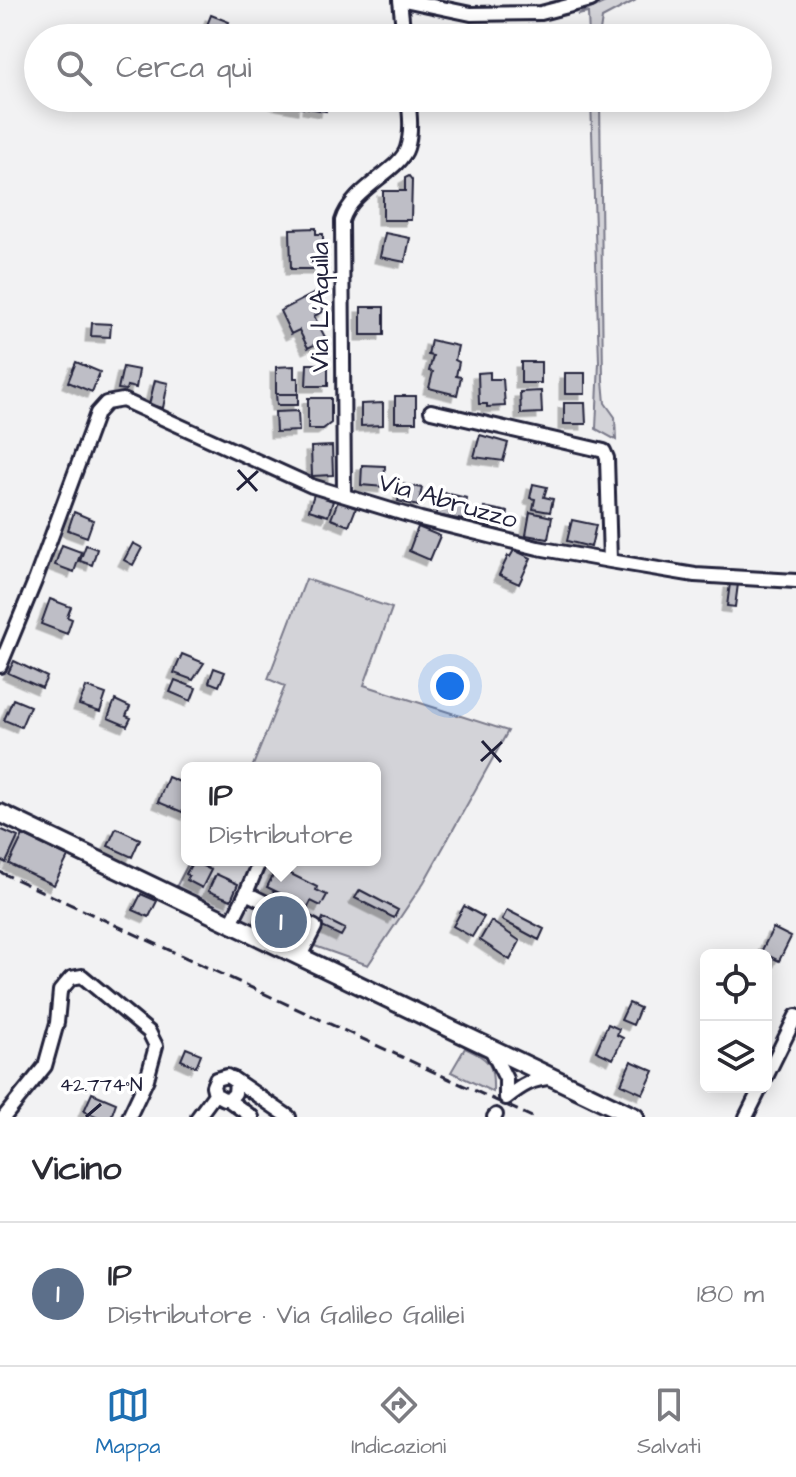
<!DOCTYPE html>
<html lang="it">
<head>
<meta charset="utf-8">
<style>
  body { margin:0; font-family:"Architects Daughter",sans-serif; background:#f2f2f3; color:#2b2b33 }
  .controls { position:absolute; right:24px; bottom:24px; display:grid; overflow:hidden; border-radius:12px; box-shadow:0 4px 20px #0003 }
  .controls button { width:72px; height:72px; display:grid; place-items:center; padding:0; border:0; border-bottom:2px solid #e1e1e2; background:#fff; color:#2b2b33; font:40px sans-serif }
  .you { position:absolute; left:450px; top:686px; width:28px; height:28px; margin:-20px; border:6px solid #fff; border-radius:50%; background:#1a73e8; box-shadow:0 0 0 12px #1a73e833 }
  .badge { display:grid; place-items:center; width:52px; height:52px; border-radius:50%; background:#1f6fb2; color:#fff; font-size:26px; font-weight:700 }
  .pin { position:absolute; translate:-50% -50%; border:4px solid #fff; box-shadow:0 2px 8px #0006 }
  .popup { position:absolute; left:181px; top:762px; width:200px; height:104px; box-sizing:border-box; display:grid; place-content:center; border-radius:12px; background:#fff; filter:drop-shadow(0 2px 6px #0005); font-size:26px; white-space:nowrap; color:#7c7c81 }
  .popup b { font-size:30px; color:#2b2b33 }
  .popup::after { content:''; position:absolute; left:50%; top:100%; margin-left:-16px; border:16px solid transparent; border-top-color:#fff }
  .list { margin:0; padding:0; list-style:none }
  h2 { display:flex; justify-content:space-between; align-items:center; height:104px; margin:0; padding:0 32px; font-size:34px }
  h2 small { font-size:26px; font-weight:400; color:#7c7c81 }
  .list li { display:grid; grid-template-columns:52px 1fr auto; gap:24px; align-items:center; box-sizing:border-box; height:144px; padding:0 32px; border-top:2px solid #e1e1e2 }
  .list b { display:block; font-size:30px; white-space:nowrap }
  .list p { margin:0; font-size:26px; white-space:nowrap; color:#7c7c81 }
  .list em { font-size:26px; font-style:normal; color:#7c7c81 }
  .icon { flex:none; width:44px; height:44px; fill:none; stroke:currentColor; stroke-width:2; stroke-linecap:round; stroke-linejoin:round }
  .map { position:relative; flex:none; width:796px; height:1117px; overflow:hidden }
  .search { position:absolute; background:#fff; box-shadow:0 4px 20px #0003; left:24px; right:24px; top:24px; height:88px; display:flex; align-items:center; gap:20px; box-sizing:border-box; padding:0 28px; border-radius:44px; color:#7c7c81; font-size:30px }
  .sheet { height:248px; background:#fff }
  nav { display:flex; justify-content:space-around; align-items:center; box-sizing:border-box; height:112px; border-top:2px solid #e1e1e2; background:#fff; font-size:22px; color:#7c7c81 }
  nav a { display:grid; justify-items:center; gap:4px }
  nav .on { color:#1f6fb2 }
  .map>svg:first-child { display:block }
  .green { fill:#d3d3d8; stroke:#7a7a8a; stroke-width:2 }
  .building { fill:#bebec6; stroke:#22223b; stroke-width:2; filter:url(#shadow) }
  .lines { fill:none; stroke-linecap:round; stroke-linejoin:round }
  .minor-casing { stroke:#22223b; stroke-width:18 }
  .major-casing { stroke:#22223b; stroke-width:22 }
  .minor { stroke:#fff; stroke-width:12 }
  .major { stroke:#fff; stroke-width:16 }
  .rail { stroke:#22223b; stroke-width:3; stroke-dasharray:12 6; stroke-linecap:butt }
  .ticks { fill:none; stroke:#22223b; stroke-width:3 }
  .labels { text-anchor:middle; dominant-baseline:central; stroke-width:7; stroke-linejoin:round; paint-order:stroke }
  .street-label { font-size:26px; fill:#22223b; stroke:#fff }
  .ticks-label { font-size:20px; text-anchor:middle; fill:#22223b; stroke:#fff; stroke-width:7; stroke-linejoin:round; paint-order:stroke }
</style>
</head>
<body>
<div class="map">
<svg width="796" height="1117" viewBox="0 0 796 1117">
  <defs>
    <filter id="shadow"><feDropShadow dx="-5.5" dy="5.5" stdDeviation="0" flood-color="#0004"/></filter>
  </defs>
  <rect width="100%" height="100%" fill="#f2f2f3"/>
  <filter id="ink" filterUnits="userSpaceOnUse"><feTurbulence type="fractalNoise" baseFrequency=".0125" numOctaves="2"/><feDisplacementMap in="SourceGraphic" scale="16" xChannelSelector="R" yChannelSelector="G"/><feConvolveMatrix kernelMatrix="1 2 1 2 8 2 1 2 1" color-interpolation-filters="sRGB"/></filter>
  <g filter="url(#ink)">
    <path class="green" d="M610,0H636L602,18L599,38H589L588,13L577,15Z
      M591,98H600L603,380L605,403L615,417L616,440L596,429L599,362Z
      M306,579L392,608L364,685L508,731L424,882L368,965L172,895L190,860H375V768H252L285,686L268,679Z
      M465,1048C490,1060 494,1063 493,1092L451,1072Z"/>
    <path class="building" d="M211,15L229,22L227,27L233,29L230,38H202Z
      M276,98H304L303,108L275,103Z
      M309,98H328L326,111L308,108Z
      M409,176L412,180L411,220H383V191H405V178Z
      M316,228V234H323V244H319V269H291L290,229Z
      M385,233L410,238L405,262L380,257Z
      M315,293L324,311L314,316L326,339L308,348L299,330L291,334L280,311Z
      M361,307H384V335H361Z
      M92,323L111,324L110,337L91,336Z
      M431,340L458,346L455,360L459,362L456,376L461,377L457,395L429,388L433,372L429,371L433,356L428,355Z
      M76,362L100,372L92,392L68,382Z
      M521,362H541V383H521Z
      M307,364H328V386H306Z
      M294,366V378H298V394H276V367Z
      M123,367L139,370L136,388L127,386L126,390L118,389Z
      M490,372V379H503L505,406L487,407V404H479L478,373Z
      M565,373H585V394H565Z
      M155,380L168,383L163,408L149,405Z
      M541,391L542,413L521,414L520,392Z
      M276,394H298V405H277Z
      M395,396H416V422H395Z
      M308,398H331V423L323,429H308Z
      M383,403V425L361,426V404Z
      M564,403H585L586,424H564Z
      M298,411L299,431L276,432L275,412Z
      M480,435L508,443L503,461L474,457Z
      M332,446L333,475L312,476L311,447Z
      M362,465L385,466L384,487L361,485Z
      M402,484L422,488L418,506L398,501Z
      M533,484L547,487L544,497L553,499L550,512L533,509L535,499L530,498Z
      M440,492L467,498L463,520L436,515Z
      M314,494L333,501L328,516L309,510Z
      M338,501L356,508L349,526L331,519Z
      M484,507L508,512L505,528L481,523Z
      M74,512L93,520L87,537L68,530Z
      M530,512L552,517L548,539L526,535Z
      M572,520L596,525L591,547L567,541Z
      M418,527L440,536L430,560L409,551Z
      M133,543L142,548L133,565L124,560Z
      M62,545L81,552L74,572L55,565Z
      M86,545L97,549L92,565L80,561Z
      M514,550L531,558L519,584L499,575L508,556L510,557Z
      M730,583L738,584L735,607L727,606Z
      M50,599L71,607L67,617L72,619L67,634L41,624Z
      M182,654L204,663L193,680L174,673Z
      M14,661L47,677L42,688L8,673Z
      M214,668L225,672L219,686L209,682Z
      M175,680L196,688L191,701L170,692Z
      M86,687L106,694L100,712L79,705Z
      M13,699L30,706L21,727L4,720Z
      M115,700L130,707L126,716L131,718L127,726L108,718Z
      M168,777L187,785V814L158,802Z
      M116,828L140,839L132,857L108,846Z
      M0,829L18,837L6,863L0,860Z
      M23,835L68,857L54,885L9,864Z
      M193,861L211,870L202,888L187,880L189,876L186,874Z
      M277,867L317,887L316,890L327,895L321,906L311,901L308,907L267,887Z
      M216,874L238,884L231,900L208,891Z
      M360,890L398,910L394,918L355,898Z
      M274,891L299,903L286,932L258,918Z
      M141,894L157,901L149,917L133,910Z
      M464,906L484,917L472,937L453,926Z
      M507,910L544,929L539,940L502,920Z
      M323,918L345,929L341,936L320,926Z
      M491,921L520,941L510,960L480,940Z
      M773,928L791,937L779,961L761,952Z
      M629,1003L640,1008L633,1025L621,1020Z
      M608,1024L619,1029L617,1035L623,1038L613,1059L596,1051Z
      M186,1048L201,1054L196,1067L181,1060Z
      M631,1061L654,1071L643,1094L621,1084Z
      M92,1093L116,1103L111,1117H98L84,1111Z"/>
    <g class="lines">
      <g class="minor-casing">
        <path id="minor" d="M400,0L404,38
          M404,0L471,14L541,13L591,0
          M431,411L604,451L607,458L610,561
          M344,494L342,221C352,188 400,171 407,148C412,132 410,114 408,98
          M0,666L35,581L97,413L106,403L123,400L312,486L421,519L538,548L610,561L695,575L796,581
          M246,893L260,860
          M231,923L246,893L315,927L300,956
          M491,1049L506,1079V1098
          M766,1077L796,1016
          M232,1078L289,1117
          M506,1098C521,1086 533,1078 553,1078
          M227,1099L252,1117
          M4,1117L45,1066L57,1023L60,991L71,978L82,976L149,1032L156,1046L147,1079L129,1117
          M198,1117L215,1094L213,1086L216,1079L227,1076L236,1082L235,1093L231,1098L224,1099L215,1094
          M494,1117L496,1115
          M746,1117L761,1087"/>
      </g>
      <g class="major-casing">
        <path id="major" d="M0,813L635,1117"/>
      </g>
      <use href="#minor" class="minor"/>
      <use href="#major" class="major"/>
      <path class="rail" d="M0,872L532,1117"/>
    </g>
  </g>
  <path class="ticks" d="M238,470L257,491M237,490L258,471M482,741L501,762M481,761L502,742M86,1117L101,1104"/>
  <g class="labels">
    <g class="street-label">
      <text transform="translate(320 307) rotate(-90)">Via L'Aquila</text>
      <text transform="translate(448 501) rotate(16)">Via Abruzzo</text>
    </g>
  </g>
  <g class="ticks-label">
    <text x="101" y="1091">42.774°N</text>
  </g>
</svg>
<div class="controls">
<button><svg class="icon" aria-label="locate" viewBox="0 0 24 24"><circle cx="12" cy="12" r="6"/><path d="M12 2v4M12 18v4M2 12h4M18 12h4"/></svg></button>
<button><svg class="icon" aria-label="layers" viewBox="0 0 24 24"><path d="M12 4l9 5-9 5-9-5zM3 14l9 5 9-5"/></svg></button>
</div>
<div class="you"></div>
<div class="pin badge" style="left:281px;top:922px;background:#5c6f8a">1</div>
<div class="popup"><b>IP</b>Distributore</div>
<div class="search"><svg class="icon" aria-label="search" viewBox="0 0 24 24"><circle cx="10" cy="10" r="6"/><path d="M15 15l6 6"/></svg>Cerca qui</div>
</div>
<section class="sheet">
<h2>Vicino<small></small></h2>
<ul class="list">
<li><span class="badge" style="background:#5c6f8a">1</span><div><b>IP</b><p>Distributore · Via Galileo Galilei</p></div><em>180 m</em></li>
</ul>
</section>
<nav>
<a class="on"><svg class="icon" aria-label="map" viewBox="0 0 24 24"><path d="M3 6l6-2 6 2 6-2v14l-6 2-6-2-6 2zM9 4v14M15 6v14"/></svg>Mappa</a>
<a><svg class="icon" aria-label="directions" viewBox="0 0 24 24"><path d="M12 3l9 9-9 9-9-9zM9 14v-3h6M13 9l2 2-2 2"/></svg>Indicazioni</a>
<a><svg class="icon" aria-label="saved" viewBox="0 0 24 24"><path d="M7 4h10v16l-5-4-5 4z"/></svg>Salvati</a>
</nav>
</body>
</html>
